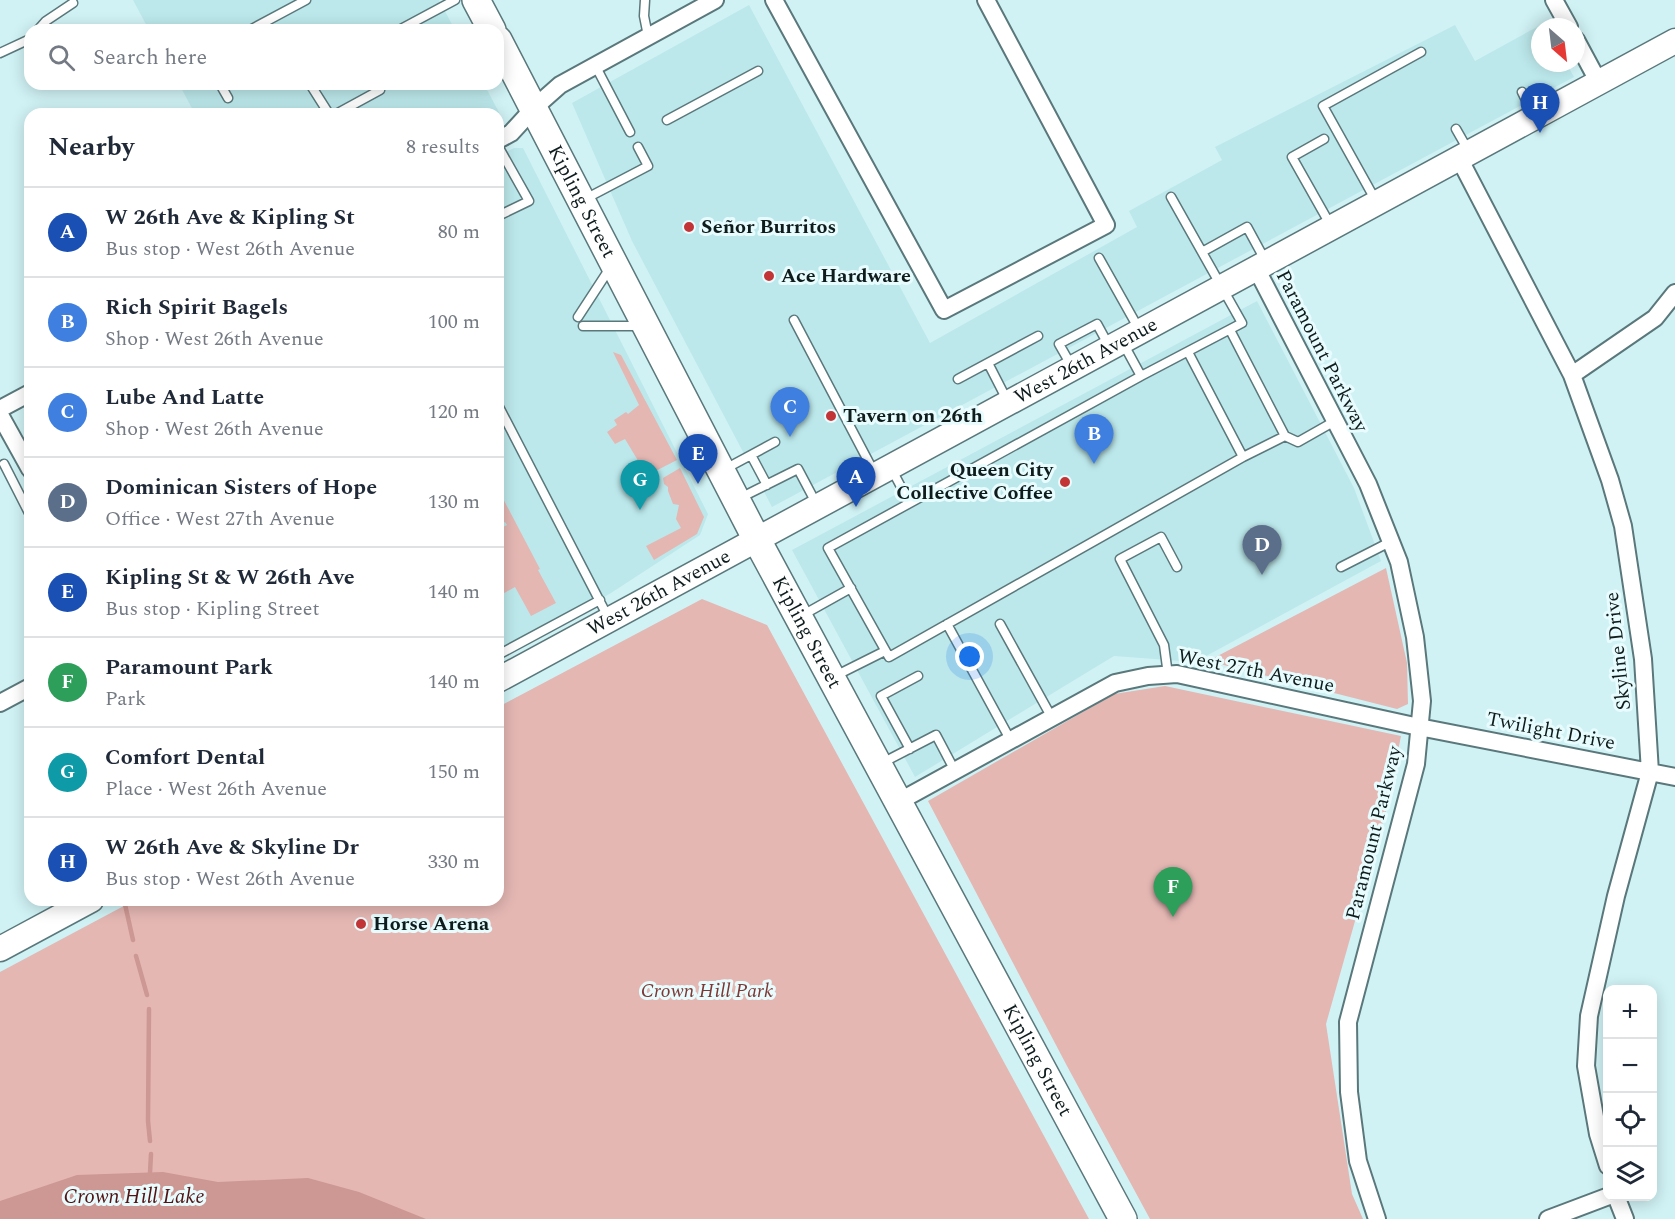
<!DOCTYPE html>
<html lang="en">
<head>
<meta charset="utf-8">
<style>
  body { margin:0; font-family:Spectral,serif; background:#f6f6f7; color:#1f2937 }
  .controls { position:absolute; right:18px; bottom:18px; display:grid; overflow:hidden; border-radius:12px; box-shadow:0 3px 15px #0003 }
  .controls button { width:54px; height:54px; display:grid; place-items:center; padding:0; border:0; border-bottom:2px solid #e0e1e3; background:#fff; color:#1f2937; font:30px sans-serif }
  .compass { position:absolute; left:1531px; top:18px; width:54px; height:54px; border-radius:50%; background:#fff; box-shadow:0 3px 15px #0003; rotate:152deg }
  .you { position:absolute; left:970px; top:657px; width:21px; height:21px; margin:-15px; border:4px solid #fff; border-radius:50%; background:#1a73e8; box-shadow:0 0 0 9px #1a73e833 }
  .badge { display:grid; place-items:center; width:39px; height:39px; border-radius:50%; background:#d93025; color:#fff; font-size:20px; font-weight:700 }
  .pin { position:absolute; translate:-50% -50px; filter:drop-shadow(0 2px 3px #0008) }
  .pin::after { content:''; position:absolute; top:32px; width:21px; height:18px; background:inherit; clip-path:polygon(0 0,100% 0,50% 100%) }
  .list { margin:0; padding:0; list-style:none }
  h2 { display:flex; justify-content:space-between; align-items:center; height:78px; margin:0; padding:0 24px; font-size:26px }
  h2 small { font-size:20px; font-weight:400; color:#747a83 }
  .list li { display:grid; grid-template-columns:39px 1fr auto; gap:18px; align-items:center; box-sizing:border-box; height:90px; padding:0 24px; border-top:2px solid #e0e1e3 }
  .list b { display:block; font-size:22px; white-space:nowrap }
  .list p { margin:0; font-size:20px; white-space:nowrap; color:#747a83 }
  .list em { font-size:20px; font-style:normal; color:#747a83 }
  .icon { flex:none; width:33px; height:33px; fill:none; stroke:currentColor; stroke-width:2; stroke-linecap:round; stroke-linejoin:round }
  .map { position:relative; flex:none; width:1675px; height:1219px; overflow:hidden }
  .search { position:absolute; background:#fff; box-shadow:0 3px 15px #0003; left:24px; top:24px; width:480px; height:66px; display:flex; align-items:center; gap:15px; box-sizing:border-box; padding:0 21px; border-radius:18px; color:#747a83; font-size:22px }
  .panel { position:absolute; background:#fff; box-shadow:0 3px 15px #0003; left:24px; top:108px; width:480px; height:798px; border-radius:18px }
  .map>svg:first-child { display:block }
  .built { fill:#bce8eb }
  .green { fill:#e4b7b3 }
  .water { fill:#cd9793 }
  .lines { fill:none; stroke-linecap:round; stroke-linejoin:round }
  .stream { stroke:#cd9793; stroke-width:4.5 }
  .lane-casing { stroke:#5a787b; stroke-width:11 }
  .street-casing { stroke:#5a787b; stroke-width:20 }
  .secondary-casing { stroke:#5a787b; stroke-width:27 }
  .primary-casing { stroke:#5a787b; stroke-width:30 }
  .lane { stroke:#fff; stroke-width:8 }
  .street { stroke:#fff; stroke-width:16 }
  .secondary { stroke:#fff; stroke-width:24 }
  .primary { stroke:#fff; stroke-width:27 }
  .poi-dot { fill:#c33437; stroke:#e8fcfe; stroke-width:2 }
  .labels { text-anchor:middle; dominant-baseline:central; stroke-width:6; stroke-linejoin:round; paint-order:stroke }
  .street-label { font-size:20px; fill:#0f1c1d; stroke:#e8fcfe }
  .poi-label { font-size:20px; font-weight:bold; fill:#0f1c1d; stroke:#e8fcfe; text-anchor:start }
  .park-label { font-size:20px; font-style:italic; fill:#7d3835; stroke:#e8fcfe }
  .water-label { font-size:21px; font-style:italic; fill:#531213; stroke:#e8fcfe }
</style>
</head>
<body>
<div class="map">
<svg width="1675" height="1219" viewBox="0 0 1675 1219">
  <rect width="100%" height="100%" fill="#d0f2f5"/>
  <path class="built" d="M133,0H439L455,30H149Z
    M749,5L930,343L1137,227L1129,211L1222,160L1215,147L1455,25L1475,61L1546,22L1548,27H1540V63H1566L1574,77L772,507L632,241L572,103Z
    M179,84H484L503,120L498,122V114H195Z
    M514,148H523L708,514L700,535L611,593L498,657V156Z
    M1257,301L1354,488L1381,561L1195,662L1114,656L915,777L792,550Z"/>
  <path class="green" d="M613,352L621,355L677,460L638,480L637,459L625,439L615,444L607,432L617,425L614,420L626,412L628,414L639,405Z
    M680,468L704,517L697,534L654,560L646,546L681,528L676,519L679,505L673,504L668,491V487L664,484L663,478Z
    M498,489L540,569L538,570L556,603L531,616L515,587L499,596L498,595V528L499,529L507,525L505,522L498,526Z
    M1386,568L1407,663L1408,704L1397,709L1208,661Z
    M702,599L767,625L1089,1219H0V972L135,900H498V707Z
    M1165,686L1401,736L1386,811L1326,1024L1352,1194L1363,1219H1150L1067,1066L928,801L1114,694Z"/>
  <path class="water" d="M163,1172L218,1182L308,1178L359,1192L426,1219H0V1201L77,1175Z"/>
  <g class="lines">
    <path class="stream" d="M124,900L133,940
      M136,956L147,995
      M149,1009L148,1121L150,1141
      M150,1173L151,1154"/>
    <g class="lane-casing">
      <path id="lane" d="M645,0L644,16L648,36
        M38,30L46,21L73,3
        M250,30L306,0
        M399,30L455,0
        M0,53L30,39
        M595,65L630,132
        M220,84L228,98
        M310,84L329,114
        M1522,92L1534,116
        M336,114L380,90
        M667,120L758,71
        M1456,129L1468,150
        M1324,139L1292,157L1331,226
        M498,146L529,201L498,216
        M585,199L648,166L638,147
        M1376,201L1323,106L1421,52
        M1202,252L1247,227L1265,260
        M1099,258L1140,331
        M578,317L610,268
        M794,320L874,472
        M583,326H640
        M1230,330L1285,436
        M1123,343L1141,376L1242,323L1171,197
        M988,363L1007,400
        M1071,365L1059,344L1097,324L1109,346
        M1141,376L828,548L889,657L1243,457L1188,352
        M958,379L1038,336
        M498,405L609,619
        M751,455L767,485
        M1243,457L1285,436L1298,442L1335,421
        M4,464L29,513L30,512
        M891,468L909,502
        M725,469L775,442
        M740,498L798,469L816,503
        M1341,567L1390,542
        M801,616L851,588
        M947,624L1011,741
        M1000,624L1052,718
        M498,655L600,600
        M1168,675L1164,645L1120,559L1161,537L1177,567
        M835,676L885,651
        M910,749L881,696L918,676
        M882,763L936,735L955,771"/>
    </g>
    <g class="street-casing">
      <path id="street" d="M774,0L944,310L1106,225L986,0
        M1554,0L1569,27
        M1576,40L1598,81
        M498,140L511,133L534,108L560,85L715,0
        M1459,158L1572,375L1610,480L1623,526L1643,659L1650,772L1616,896L1589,1016L1586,1066L1598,1134L1608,1166
        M1256,268L1368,484L1399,562L1415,637L1422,701L1416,764L1348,1022L1349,1092L1358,1161L1377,1219
        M1572,375L1655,318L1675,293
        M0,409L30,393
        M0,415L30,469
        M0,703L30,687
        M898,802L1115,683L1148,676L1177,674L1419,727L1675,777
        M1616,1196L1625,1219
        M1548,1219L1609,1196"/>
    </g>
    <g class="secondary-casing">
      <g id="secondary">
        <path id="s1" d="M498,680L1675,41"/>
        <path d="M0,949L91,900"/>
      </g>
    </g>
    <g class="primary-casing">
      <g id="primary">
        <path d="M476,0L492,30"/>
        <path id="s2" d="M498,40L757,540L1123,1219"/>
      </g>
    </g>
    <use href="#lane" class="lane"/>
    <use href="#street" class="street"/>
    <use href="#secondary" class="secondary"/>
    <use href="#primary" class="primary"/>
  </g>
  <g class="poi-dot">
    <circle cx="689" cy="227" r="6"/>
    <circle cx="769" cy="276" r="6"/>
    <circle cx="831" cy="416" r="6"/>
    <circle cx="1065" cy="482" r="6"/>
    <circle cx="361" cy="924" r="6"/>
  </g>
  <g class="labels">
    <g class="street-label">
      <text stroke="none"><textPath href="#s2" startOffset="182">Kipling Street</textPath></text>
      <text transform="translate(1322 351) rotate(63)">Paramount Parkway</text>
      <text stroke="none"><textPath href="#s1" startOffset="669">West 26th Avenue</textPath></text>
      <text stroke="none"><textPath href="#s1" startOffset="183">West 26th Avenue</textPath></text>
      <text stroke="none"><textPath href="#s2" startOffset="668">Kipling Street</textPath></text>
      <text transform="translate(1618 651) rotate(-96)">Skyline Drive</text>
      <text transform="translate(1256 671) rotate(11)">West 27th Avenue</text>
      <text transform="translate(1551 731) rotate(11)">Twilight Drive</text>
      <text transform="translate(1374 833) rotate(-76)">Paramount Parkway</text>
      <text stroke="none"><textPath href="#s2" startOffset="1154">Kipling Street</textPath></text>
    </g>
    <g class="poi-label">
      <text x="701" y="227">Señor Burritos</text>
      <text x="781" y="276">Ace Hardware</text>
      <text x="843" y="416">Tavern on 26th</text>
      <text x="1053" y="470" text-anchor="end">Queen City<tspan x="1053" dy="23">Collective Coffee</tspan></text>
      <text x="373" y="924">Horse Arena</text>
    </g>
    <g class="park-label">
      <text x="707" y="991">Crown Hill Park</text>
    </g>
    <g class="water-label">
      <text x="134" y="1197">Crown Hill Lake</text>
    </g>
  </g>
</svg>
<div class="controls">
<button>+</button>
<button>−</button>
<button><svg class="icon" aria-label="locate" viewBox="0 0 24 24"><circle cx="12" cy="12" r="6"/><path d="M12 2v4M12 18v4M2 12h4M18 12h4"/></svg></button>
<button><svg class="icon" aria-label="layers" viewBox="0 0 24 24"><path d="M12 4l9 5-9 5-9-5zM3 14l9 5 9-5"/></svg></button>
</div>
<svg class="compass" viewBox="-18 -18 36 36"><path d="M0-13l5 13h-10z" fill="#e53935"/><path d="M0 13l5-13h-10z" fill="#747a83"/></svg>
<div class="you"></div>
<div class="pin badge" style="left:856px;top:507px;background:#1a4fb4">A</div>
<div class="pin badge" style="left:1094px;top:464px;background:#3f7fe0">B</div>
<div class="pin badge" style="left:790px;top:437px;background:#3f7fe0">C</div>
<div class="pin badge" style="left:1262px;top:575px;background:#5c6f8a">D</div>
<div class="pin badge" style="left:698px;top:484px;background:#1a4fb4">E</div>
<div class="pin badge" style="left:1173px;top:917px;background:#2e9e5b">F</div>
<div class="pin badge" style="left:640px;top:510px;background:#0f9aa8">G</div>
<div class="pin badge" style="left:1540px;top:133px;background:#1a4fb4">H</div>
<div class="search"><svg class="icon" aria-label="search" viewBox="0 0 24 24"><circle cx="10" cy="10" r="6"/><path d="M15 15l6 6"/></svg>Search here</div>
<section class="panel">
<h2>Nearby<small>8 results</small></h2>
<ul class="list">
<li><span class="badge" style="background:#1a4fb4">A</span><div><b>W 26th Ave &amp; Kipling St</b><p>Bus stop · West 26th Avenue</p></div><em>80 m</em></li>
<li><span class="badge" style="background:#3f7fe0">B</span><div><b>Rich Spirit Bagels</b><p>Shop · West 26th Avenue</p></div><em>100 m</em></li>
<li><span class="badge" style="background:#3f7fe0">C</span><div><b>Lube And Latte</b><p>Shop · West 26th Avenue</p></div><em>120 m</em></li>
<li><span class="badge" style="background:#5c6f8a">D</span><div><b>Dominican Sisters of Hope</b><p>Office · West 27th Avenue</p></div><em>130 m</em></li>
<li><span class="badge" style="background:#1a4fb4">E</span><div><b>Kipling St &amp; W 26th Ave</b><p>Bus stop · Kipling Street</p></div><em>140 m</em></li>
<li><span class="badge" style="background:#2e9e5b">F</span><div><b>Paramount Park</b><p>Park</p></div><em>140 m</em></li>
<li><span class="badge" style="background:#0f9aa8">G</span><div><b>Comfort Dental</b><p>Place · West 26th Avenue</p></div><em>150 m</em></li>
<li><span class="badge" style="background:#1a4fb4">H</span><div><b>W 26th Ave &amp; Skyline Dr</b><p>Bus stop · West 26th Avenue</p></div><em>330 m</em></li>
</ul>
</section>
</div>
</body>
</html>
